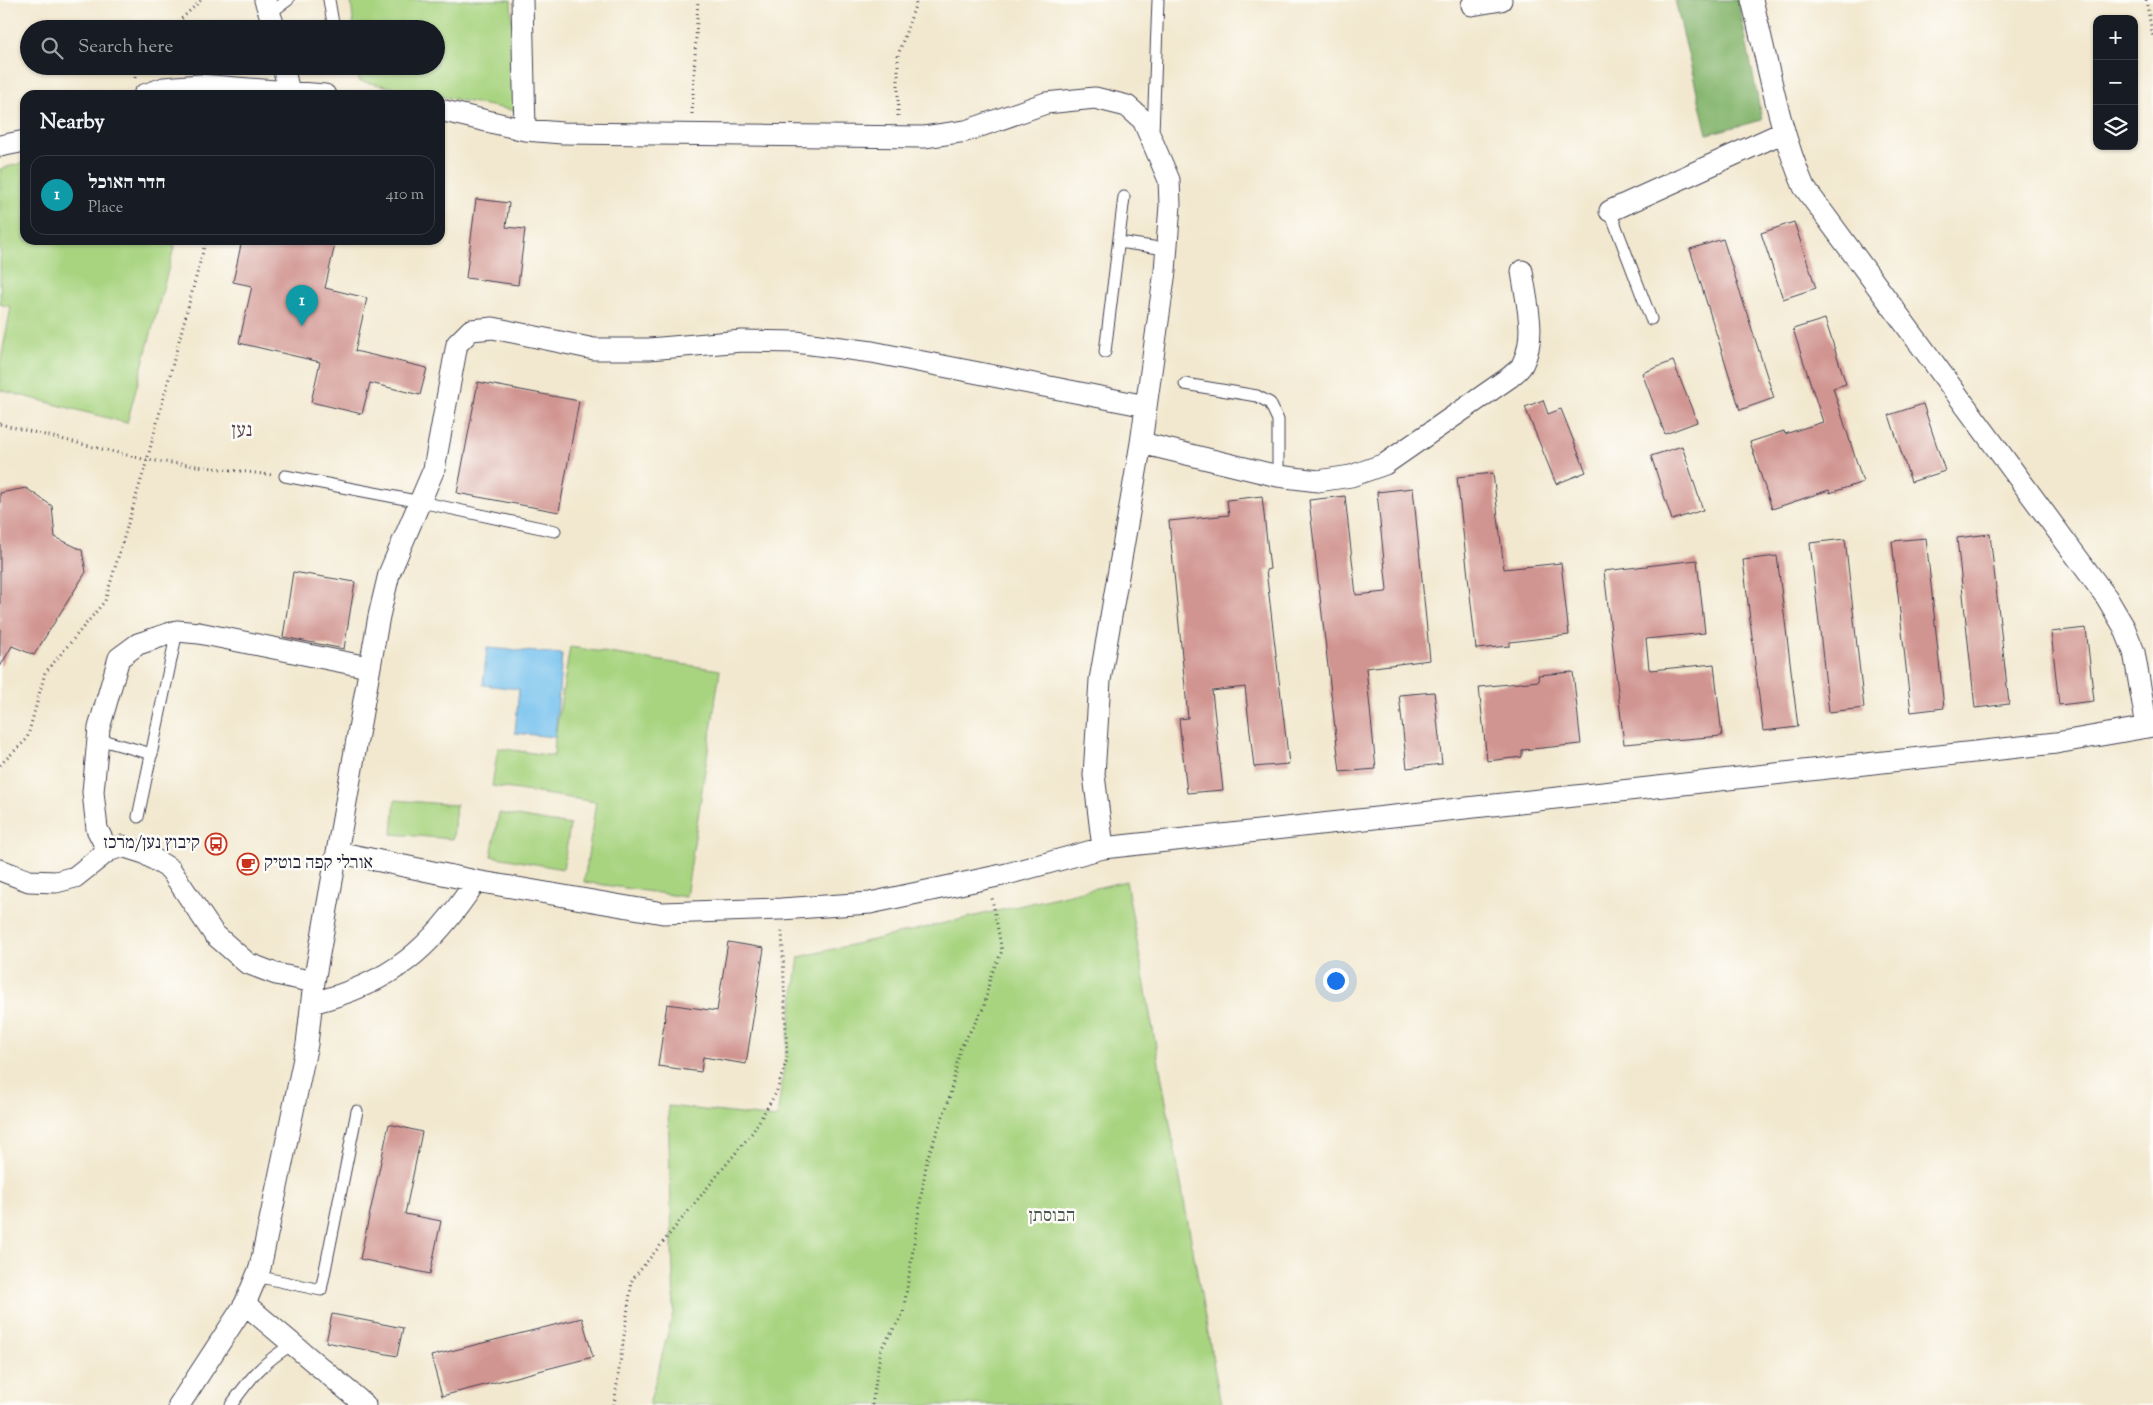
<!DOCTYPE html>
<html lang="en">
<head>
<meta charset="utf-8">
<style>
  body { margin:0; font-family:"Sorts Mill Goudy","Frank Ruhl Libre",serif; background:#20242c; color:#f1f3f6 }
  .controls { position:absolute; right:15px; top:15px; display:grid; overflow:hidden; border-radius:10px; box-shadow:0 1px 4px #0004 }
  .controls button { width:45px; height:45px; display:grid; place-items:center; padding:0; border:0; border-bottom:1px solid #363941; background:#171b24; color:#f1f3f6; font:25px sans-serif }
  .you { position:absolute; left:1335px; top:980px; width:18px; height:18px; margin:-12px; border:4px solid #fff; border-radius:50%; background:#1a73e8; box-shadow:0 0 0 8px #1a73e833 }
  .badge { display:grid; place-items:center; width:32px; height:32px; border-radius:50%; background:#7c3aed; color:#fff; font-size:16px; font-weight:700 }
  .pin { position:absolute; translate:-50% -41px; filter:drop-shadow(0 1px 2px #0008) }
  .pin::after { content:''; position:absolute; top:26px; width:18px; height:15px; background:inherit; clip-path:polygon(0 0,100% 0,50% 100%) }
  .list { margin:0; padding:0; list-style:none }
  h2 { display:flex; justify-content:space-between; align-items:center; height:65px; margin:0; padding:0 20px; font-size:21px }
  h2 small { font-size:16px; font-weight:400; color:#9ea1a6 }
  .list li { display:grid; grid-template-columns:32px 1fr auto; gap:15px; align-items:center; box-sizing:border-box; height:80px; margin:0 10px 10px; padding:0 10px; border:1px solid #363941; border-radius:15px }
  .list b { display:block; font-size:19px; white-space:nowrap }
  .list p { margin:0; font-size:16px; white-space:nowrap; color:#9ea1a6 }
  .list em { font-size:16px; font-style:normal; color:#9ea1a6 }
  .icon { flex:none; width:28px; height:28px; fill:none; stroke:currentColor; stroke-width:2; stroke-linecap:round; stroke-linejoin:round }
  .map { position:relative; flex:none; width:2153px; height:1405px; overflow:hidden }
  .search { position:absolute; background:#171b24; box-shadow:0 1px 4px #0004; left:20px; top:20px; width:425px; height:55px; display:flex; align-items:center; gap:12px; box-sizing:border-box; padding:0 18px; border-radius:28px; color:#9ea1a6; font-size:19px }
  .panel { position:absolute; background:#171b24; box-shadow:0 1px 4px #0004; left:20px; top:90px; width:425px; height:155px; border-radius:15px }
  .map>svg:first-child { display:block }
  .green { fill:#a8d480; stroke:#657b5e }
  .forest { fill:#86b66e; stroke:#546c54 }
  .water { fill:#74c1ee; stroke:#4b7294 }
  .building { fill:#d19591 }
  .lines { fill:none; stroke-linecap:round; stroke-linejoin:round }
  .lane-casing { stroke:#414051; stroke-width:13 }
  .street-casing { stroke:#414051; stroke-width:23 }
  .path { stroke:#414051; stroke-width:3; stroke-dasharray:1 4; stroke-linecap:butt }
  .lane { stroke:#fff; stroke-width:11 }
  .street { stroke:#fff; stroke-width:21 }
  .labels { text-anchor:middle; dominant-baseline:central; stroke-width:5; stroke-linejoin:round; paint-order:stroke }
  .poi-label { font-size:18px; fill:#22223b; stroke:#fdfcf7; text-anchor:end }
  .park-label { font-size:18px; fill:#4a5750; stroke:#fdfcf7 }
  .quarter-label { font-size:20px; fill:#5f4a59; stroke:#fdfcf7 }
</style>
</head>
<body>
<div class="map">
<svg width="2153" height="1405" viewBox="0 0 2153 1405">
  <rect width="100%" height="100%" fill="#fdfcf7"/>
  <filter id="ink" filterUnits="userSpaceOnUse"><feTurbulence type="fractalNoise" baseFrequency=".02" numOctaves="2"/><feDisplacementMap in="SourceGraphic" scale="10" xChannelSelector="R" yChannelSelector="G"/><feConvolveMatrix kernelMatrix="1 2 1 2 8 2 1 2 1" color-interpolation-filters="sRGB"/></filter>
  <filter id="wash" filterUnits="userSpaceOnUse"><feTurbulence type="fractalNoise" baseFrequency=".0096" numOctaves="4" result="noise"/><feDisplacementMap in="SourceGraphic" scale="20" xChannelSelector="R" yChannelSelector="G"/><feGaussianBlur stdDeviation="1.12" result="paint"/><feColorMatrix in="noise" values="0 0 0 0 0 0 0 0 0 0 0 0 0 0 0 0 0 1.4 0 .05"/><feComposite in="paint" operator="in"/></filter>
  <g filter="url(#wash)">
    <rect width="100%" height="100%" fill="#f2e8cf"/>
    <path class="green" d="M351,0H511L517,111L359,81L358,66H436V29H354Z
      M25,162V240H164L175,244L127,423L0,390V365L11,307L0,304V169Z
      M570,647L720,670L686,897L584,882L596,802L492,786L498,748L554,756L555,737Z
      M395,800L456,805L453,839L392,834Z
      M499,813L570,825L563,869L491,856Z
      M1126,881L1221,1405H649L674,1310L668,1106L777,1118L799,957Z"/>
    <path class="forest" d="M1675,0H1738L1762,120L1707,134Z"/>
    <path class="water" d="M487,648L562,654L555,737L515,733L519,689L483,685Z"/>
    <g id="blocks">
      <path class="building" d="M476,199L509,203L506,227L525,229L518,285L466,278Z
        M1794,222L1816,288L1783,299L1761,233Z
        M1723,239L1774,398L1740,410L1690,249Z
        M242,240H336L325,288L367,298L355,351L427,368L420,395L370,383L362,414L311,402L320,362L239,343L252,286L233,282Z
        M1825,319L1846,384L1833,388L1863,482L1830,493L1829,490L1772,509L1750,442L1784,431L1785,434L1823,422L1793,329Z
        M1673,361L1697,422L1665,434L1642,373Z
        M478,382L579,401L559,512L457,493Z
        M1543,400L1548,414L1561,409L1586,472L1556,484L1525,407Z
        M1923,404L1945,471L1911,482L1889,415Z
        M1682,446L1703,510L1672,520L1651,456Z
        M1493,473L1504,569L1561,563L1569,635L1510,642V646L1476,649L1457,477Z
        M26,488L52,506L55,537L82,550L86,572L34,655L12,646L0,667V493Z
        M1413,488L1430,660L1366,668L1376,769L1340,772L1309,500L1345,496L1356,595L1386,592L1387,590L1377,492Z
        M1262,496L1270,569L1266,570L1289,764L1254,767L1245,687L1212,691L1223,790L1187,793L1179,719L1188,718L1169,521L1229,515L1227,500Z
        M1990,534L2009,704L1975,708L1957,538Z
        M1926,538L1944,708L1911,712L1892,541Z
        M1845,539L1864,708L1829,712L1810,543Z
        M1777,556L1798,727L1763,731L1743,560Z
        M1697,560L1705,633L1646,639L1649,669L1651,670L1714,664L1722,736L1624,744L1604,571Z
        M293,572L355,582L344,649L283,637Z
        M2086,628L2094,701L2059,705L2051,632Z
        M1573,672L1581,744L1522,750V757L1487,761L1479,687L1539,681L1538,675Z
        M1434,692L1442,764L1407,768L1399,695Z
        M728,942L764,948L746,1064L703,1057L701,1072L658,1066L667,1004L717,1011Z
        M389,1124L422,1132L405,1214L441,1221L430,1274L360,1259Z
        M332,1314L403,1328L397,1356L326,1342Z
        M582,1318L593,1357L442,1396L431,1356Z"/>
    </g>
  </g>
  <g filter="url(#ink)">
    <use href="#blocks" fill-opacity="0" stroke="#414051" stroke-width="1"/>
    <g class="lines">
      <g class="lane-casing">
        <path id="lane" d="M329,0L334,29
          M270,13L288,0
          M1153,133L1158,0
          M1610,211L1651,319
          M1119,242L1166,249
          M1105,352L1124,197
          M1185,384L1257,396L1270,403L1278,420V476
          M285,476L421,502L555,531
          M98,739L152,754
          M138,817L177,631
          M256,1276L321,1290L357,1111
          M231,1405C251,1377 263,1362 293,1344"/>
      </g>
      <g class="street-casing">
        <path id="street" d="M265,0L275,29
          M522,0L525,130
          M1752,0C1768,63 1778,127 1804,187L2107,598L2124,627L2134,652L2147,727
          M1472,5L1501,0
          M283,66L289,92
          M144,95L164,88L200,85L325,95
          M440,110L525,130L562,133L924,137L966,131L1046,103L1095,98L1127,106L1143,120L1169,180L1170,205L1165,271L1141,443L1100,680L1094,775L1103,848
          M0,146L25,141
          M1610,211L1784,132
          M1141,443L1278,476L1318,481L1351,476L1385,464L1510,377C1514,373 1521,369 1523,363C1537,335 1526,301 1522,271
          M108,851L97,829L93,792L99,728L119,658L138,644L177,631L199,633L368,667
          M337,852L476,881L663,913L781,909L870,903L1007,874L1103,848L2056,743L2153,726
          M0,870L29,881L56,882L75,877L108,851L122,846L144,853L170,869L214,934L247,963L276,974L314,982
          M312,1003C392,983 431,949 476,881
          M245,1304L365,1405
          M179,1405L245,1304L260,1268L307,1044L314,982L379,616L389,574L434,469L457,344L471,330L493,328L594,349H649L742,341L796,342L872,352L1146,406"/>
      </g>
      <path class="path" d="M2146,0L2153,37
        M171,29L201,0
        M135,78L137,66
        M692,114L698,0
        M898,116V55L917,0
        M0,424L147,460L272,475
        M0,765L27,739L45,673L105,601L147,460L206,240
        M614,1405L632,1280L752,1133L776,1093L787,1059L782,928
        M872,1405L881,1349L903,1314L927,1159L949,1100L960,1049L984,1007L991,975L1002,951L992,898"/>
      <use href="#lane" class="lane"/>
      <use href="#street" class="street"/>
    </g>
  </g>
  <defs>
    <g id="bus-ring" transform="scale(1.125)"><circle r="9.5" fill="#fdfcf7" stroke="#c8321e" stroke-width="1.5"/><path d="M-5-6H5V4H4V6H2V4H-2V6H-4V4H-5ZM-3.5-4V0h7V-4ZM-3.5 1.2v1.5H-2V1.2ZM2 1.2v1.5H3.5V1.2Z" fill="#c8321e"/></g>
    <g id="cafe-ring" transform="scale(1.125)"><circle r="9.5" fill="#fdfcf7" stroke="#c8321e" stroke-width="1.5"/><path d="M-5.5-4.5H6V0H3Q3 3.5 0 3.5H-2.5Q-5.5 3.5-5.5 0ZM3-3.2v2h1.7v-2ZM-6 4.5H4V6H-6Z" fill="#c8321e"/></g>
  </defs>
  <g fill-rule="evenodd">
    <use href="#bus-ring" x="216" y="844"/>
    <use href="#cafe-ring" x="248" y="864"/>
  </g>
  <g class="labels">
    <g class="poi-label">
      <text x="200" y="844">קיבוץ נען/מרכז</text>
      <text x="264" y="864" text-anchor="start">אורלי קפה בוטיק</text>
    </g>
    <g class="park-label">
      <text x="1052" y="1217">הבוסתן</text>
    </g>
    <g class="quarter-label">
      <text x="242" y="431">נען</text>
    </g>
  </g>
</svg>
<div class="controls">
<button>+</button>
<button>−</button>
<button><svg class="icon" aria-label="layers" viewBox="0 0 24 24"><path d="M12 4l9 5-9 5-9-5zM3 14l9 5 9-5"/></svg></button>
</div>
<div class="you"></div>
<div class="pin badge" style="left:302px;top:326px;background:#0f9aa8">1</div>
<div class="search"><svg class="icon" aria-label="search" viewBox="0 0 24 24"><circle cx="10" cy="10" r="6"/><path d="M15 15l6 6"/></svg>Search here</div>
<section class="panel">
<h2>Nearby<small></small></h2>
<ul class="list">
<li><span class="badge" style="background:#0f9aa8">1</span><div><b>חדר האוכל</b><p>Place</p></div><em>410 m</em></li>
</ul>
</section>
</div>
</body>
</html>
